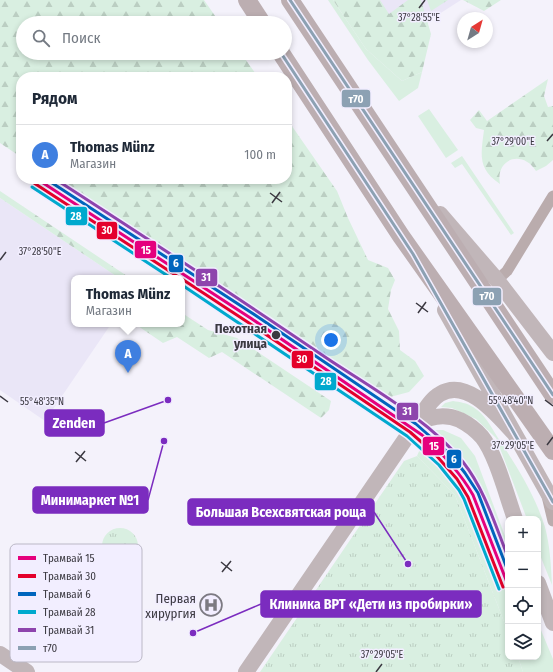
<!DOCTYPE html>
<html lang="ru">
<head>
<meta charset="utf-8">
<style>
  body { margin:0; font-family:"Fira Sans Condensed",sans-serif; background:#f2f2f3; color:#1f2937 }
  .controls { position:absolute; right:12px; bottom:12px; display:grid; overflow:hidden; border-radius:8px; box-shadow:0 2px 6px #0003 }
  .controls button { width:36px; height:36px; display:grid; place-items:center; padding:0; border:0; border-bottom:1px solid #e0e1e3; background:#fff; color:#1f2937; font:20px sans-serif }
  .compass { position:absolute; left:457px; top:12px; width:36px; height:36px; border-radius:50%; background:#fff; box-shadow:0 2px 6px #0003; rotate:37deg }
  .you { position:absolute; left:331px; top:340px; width:14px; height:14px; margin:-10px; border:3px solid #fff; border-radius:50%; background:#1a73e8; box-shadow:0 0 0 6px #1a73e833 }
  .badge { display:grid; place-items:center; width:26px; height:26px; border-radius:50%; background:#0b8043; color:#fff; font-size:13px; font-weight:700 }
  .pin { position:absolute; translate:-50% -33px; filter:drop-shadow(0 1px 2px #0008) }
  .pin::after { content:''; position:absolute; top:21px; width:14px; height:12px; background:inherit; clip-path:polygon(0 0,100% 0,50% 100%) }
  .popup { position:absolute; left:71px; top:275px; width:114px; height:52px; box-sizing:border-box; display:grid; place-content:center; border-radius:8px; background:#fff; filter:drop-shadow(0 1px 3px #0005); font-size:13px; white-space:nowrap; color:#747a83 }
  .popup b { font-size:15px; color:#1f2937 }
  .popup::after { content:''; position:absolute; left:50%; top:100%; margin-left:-8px; border:8px solid transparent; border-top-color:#fff }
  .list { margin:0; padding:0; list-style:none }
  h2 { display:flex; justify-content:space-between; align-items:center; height:52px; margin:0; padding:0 16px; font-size:17px }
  h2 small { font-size:13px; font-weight:400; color:#747a83 }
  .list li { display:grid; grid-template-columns:26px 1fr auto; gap:12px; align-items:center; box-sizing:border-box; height:60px; padding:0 16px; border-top:1px solid #e0e1e3 }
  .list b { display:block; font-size:15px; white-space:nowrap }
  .list p { margin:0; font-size:13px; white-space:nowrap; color:#747a83 }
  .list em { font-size:13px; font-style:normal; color:#747a83 }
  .icon { flex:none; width:22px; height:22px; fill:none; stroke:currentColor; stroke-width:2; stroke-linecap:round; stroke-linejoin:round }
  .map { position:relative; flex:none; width:553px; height:672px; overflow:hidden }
  .search { position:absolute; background:#fff; box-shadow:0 2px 6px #0003; left:16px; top:16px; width:276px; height:44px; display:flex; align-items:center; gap:10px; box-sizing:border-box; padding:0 14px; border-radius:22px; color:#747a83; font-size:15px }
  .panel { position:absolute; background:#fff; box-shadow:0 2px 6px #0003; left:16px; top:72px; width:276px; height:112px; border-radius:16px }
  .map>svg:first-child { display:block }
  .built { fill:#eae6f7 }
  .grass { fill:#d9efe1 }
  .forest { fill:url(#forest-firs) }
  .park { fill:url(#park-tufts) }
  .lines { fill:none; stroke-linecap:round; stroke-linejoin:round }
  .minor { stroke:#baacad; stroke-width:11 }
  .secondary { stroke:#c1b6b9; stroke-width:16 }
  .primary { stroke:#bcaeb1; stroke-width:18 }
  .bus-1-casing { stroke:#f2eeff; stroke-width:6 }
  .bus-1 { stroke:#8ca1b3; stroke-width:3 }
  .tram-1-casing { stroke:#f2eeff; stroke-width:6 }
  .tram-2-casing { stroke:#f2eeff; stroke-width:6 }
  .tram-3-casing { stroke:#f2eeff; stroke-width:6 }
  .tram-4-casing { stroke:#f2eeff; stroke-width:6 }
  .tram-5-casing { stroke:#f2eeff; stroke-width:6 }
  .tram-1 { stroke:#e5007d; stroke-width:3 }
  .tram-2 { stroke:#e4002b; stroke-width:3 }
  .tram-3 { stroke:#0065bd; stroke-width:3 }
  .tram-4 { stroke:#00a9ce; stroke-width:3 }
  .tram-5 { stroke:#8e44ad; stroke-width:3 }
  .ticks { fill:none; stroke:#3b3941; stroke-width:1.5 }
  .stop-dot { fill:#3b3941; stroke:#f2eeff; stroke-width:1.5 }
  .labels { text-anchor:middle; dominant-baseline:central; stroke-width:3; stroke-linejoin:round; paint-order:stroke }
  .stop-label { font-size:13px; font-weight:bold; fill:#3b3941; stroke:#f2eeff; text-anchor:end }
  .poi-label { font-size:13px; fill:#3b3941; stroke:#f2eeff; text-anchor:end }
  .key { fill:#f2eeff; stroke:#bbb8c6; stroke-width:1 }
  .key-label { font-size:11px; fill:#3b3941 }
  .ticks-label { font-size:10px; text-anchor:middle; fill:#3b3941; stroke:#f2eeff; stroke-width:3; stroke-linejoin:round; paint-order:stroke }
  .leader { fill:none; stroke:#7b2cbf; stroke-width:1.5 }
  .callout-dot { fill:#7b2cbf; stroke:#f2eeff; stroke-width:1.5 }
  .callout { fill:#7b2cbf; stroke:#7b2cbf; stroke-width:1.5 }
  .callout-label { font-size:14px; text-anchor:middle; font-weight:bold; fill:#fff }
  .line-badge { stroke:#f2eeff; stroke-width:1.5 }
  .badge-label { font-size:11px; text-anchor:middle; font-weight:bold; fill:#fff }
</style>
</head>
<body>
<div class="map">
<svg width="553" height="672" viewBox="0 0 553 672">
  <defs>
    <pattern id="forest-firs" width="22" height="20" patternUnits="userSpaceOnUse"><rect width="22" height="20" fill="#d9efe1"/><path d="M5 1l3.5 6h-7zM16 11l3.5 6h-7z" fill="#bbcec2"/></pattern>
    <pattern id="park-tufts" width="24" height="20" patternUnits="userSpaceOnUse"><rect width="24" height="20" fill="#d9efe1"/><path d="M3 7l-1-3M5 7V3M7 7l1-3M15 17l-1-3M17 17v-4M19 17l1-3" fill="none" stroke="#bbcec2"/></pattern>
  </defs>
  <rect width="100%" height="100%" fill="#f4f2fb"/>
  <path class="built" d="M351,0H461L383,50Z
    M0,198L119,278H74V324H111L45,421L0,390Z"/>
  <path class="grass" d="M328,0H333L366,49L402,81L422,72L418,88L399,101L368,60Z
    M429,109L458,150L446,158L418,116Z
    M462,156L514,233L511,235L462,164L455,168L451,163Z
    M453,401C460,402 467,403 473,407C485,414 491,427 498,438C516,465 535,495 545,527C550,546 551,565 552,585L538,550V519H527L496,438L476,419L452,408L441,407L445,403Z
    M434,430H443L461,438L475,456L508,544V632L455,495L417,456L425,437Z
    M538,623L553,659V672H523L518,657H538Z"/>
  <path class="forest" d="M0,0H204L220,23H23V53H241L258,77H21V157L0,143Z
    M333,0H380L389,14L408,0H421L431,34L422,72L402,81L366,49Z
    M427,0H448L431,11Z
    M463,0H501L484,11Z
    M548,79L544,96L548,107L553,106V160L546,166L536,171C522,149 495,159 500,184C477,169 481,154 484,130L476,128L470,120L479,110L487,121Z
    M287,119L337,191L348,218L368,260L388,268L395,280L391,290L388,309L399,331L400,350L415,361L424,376L409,392L390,397L344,366L262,316L55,179H287Z
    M0,191L130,278H119L0,198Z
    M182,313L208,330L237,338L331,401L329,410L321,418L222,352L209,358L177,337L163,343L135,324H182Z"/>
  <path class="park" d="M417,456L455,495L508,632V657H518L523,672H260L404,461Z
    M102 546a18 18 0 1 1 36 0a18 18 0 1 1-36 0Z"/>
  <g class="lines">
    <path class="minor" d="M497,280L507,271L553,196
      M547,496L553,521"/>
    <path class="secondary" d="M440,214L497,280L553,353
      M445,310L553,502
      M416,425C430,416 444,413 460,420C468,424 475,429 482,437C496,454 507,497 515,519
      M538,583L553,623
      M0,654L27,672
      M246,672L415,425C422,416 429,400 440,394C467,377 498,416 514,433"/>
    <path class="primary" d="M247,0L262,23
      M290,0L553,395
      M281,53L401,236L553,451"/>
    <g class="bus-1-casing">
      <path id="bus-1" d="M290,0L553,395
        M281,53L413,254L553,502"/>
    </g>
    <use href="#bus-1" class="bus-1"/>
    <g class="tram-1-casing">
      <path id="tram-1" d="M37,179L252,319L422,435C442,453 460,472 473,495L508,585"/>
    </g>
    <g class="tram-2-casing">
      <path id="tram-2" d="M34,183L180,278
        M182,279L249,323L410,432L435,454L457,479L468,497L503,587"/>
    </g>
    <g class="tram-3-casing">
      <path id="tram-3" d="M46,179L255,315L416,424L451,455L465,473L478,493L508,571"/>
    </g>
    <g class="tram-4-casing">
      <path id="tram-4" d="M32,187L171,278
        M182,285L407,436L439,465L459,490L464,499L499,589"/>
    </g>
    <g class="tram-5-casing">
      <path id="tram-5" d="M55,179C148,239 240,299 331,361C375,390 430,421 463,462C485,490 495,525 508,557"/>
    </g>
    <use href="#tram-1" class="tram-1"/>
    <use href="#tram-2" class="tram-2"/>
    <use href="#tram-3" class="tram-3"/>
    <use href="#tram-4" class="tram-4"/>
    <use href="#tram-5" class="tram-5"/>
  </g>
  <path class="ticks" d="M419,8L425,0M547,141L553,134M270,193L282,202M272,203L280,192M0,260L6,252M416,303L428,312M418,313L426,302M0,396L8,402M545,400L553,406M547,445L553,437M75,452L86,461M76,462L85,451M221,562L232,571M222,572L231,561M376,672L382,664"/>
  <defs>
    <g id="hospital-ring" transform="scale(1.15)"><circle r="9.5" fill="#f2eeff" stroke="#7c7a82" stroke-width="1.5"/><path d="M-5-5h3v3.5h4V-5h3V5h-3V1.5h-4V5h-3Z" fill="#7c7a82"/></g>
  </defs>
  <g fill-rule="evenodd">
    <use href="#hospital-ring" x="211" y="605"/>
  </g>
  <circle class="stop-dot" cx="276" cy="335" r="5"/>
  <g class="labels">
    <g class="stop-label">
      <text x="267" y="328">Пехотная<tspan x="267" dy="15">улица</tspan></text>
    </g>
    <g class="poi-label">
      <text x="196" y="598">Первая<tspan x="196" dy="15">хирургия</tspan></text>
    </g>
  </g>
  <rect x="10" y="544" width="132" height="118" rx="6" class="key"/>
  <rect x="18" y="556" width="18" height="4" fill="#e5007d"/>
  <rect x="18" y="574" width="18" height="4" fill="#e4002b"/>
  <rect x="18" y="592" width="18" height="4" fill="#0065bd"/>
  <rect x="18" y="610" width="18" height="4" fill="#00a9ce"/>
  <rect x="18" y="628" width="18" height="4" fill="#8e44ad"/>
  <rect x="18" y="646" width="18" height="4" fill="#8ca1b3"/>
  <g class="key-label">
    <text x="43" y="562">Трамвай 15</text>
    <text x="43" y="580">Трамвай 30</text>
    <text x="43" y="598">Трамвай 6</text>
    <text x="43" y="616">Трамвай 28</text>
    <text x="43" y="634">Трамвай 31</text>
    <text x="43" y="652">т70</text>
  </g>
  <g class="ticks-label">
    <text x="419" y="21">37°28'55"E</text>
    <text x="513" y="145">37°29'00"E</text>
    <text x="40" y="255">37°28'50"E</text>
    <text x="511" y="404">55°48'40"N</text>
    <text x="42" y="405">55°48'35"N</text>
    <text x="513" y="449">37°29'05"E</text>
    <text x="382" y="658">37°29'05"E</text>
  </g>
  <path class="leader" d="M168 400L104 423M164 441L148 500M408 564L374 512M193 633L261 604"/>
  <g class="callout-dot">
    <circle cx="168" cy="400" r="4"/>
    <circle cx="164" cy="441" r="4"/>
    <circle cx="408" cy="564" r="4"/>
    <circle cx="193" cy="633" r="4"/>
  </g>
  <g class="callout">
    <rect x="45" y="410" width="59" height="26" rx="4"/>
    <rect x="33" y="487" width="115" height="26" rx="4"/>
    <rect x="188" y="499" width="186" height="26" rx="4"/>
    <rect x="261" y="591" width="220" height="26" rx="4"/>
  </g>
  <g class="callout-label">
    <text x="74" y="428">Zenden</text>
    <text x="90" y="505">Минимаркет №1</text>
    <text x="281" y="517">Большая Всехсвятская роща</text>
    <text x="371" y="609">Клиника ВРТ «Дети из пробирки»</text>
  </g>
  <g class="line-badge">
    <rect x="341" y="89" width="30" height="19" rx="4" fill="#8ca1b3"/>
    <rect x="65" y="206" width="23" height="20" rx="4" fill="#00a9ce"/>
    <rect x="96" y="221" width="22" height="19" rx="4" fill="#e4002b"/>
    <rect x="134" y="240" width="23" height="19" rx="4" fill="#e5007d"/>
    <rect x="168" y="254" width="16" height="19" rx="4" fill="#0065bd"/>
    <rect x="195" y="268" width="23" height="19" rx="4" fill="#8e44ad"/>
    <rect x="472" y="287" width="30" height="19" rx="4" fill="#8ca1b3"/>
    <rect x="291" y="350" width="23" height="19" rx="4" fill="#e4002b"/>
    <rect x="314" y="372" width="23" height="19" rx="4" fill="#00a9ce"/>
    <rect x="396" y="402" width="23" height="19" rx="4" fill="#8e44ad"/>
    <rect x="422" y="436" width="23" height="20" rx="4" fill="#e5007d"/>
    <rect x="446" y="449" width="16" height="20" rx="4" fill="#0065bd"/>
  </g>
  <g class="badge-label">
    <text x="356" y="103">т70</text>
    <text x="76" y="220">28</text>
    <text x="107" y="234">30</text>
    <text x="146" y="254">15</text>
    <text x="176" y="267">6</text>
    <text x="206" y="281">31</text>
    <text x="487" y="300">т70</text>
    <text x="302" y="363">30</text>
    <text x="326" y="385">28</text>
    <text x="407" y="415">31</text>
    <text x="434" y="450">15</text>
    <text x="454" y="463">6</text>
  </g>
</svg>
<div class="controls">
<button>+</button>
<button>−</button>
<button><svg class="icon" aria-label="locate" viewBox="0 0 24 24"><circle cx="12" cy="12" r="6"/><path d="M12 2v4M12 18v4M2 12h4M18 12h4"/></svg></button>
<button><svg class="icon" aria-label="layers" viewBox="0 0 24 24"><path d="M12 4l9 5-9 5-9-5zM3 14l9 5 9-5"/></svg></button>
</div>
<svg class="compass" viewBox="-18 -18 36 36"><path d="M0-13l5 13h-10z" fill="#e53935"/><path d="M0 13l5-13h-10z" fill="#747a83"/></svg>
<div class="you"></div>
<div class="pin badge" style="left:128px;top:373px;background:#3f7fe0">A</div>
<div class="popup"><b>Thomas Münz</b>Магазин</div>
<div class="search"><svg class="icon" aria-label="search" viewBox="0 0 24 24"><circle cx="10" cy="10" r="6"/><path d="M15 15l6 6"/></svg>Поиск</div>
<section class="panel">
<h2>Рядом<small></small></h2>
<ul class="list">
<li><span class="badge" style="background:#3f7fe0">A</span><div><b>Thomas Münz</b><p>Магазин</p></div><em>100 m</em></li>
</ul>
</section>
</div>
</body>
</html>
